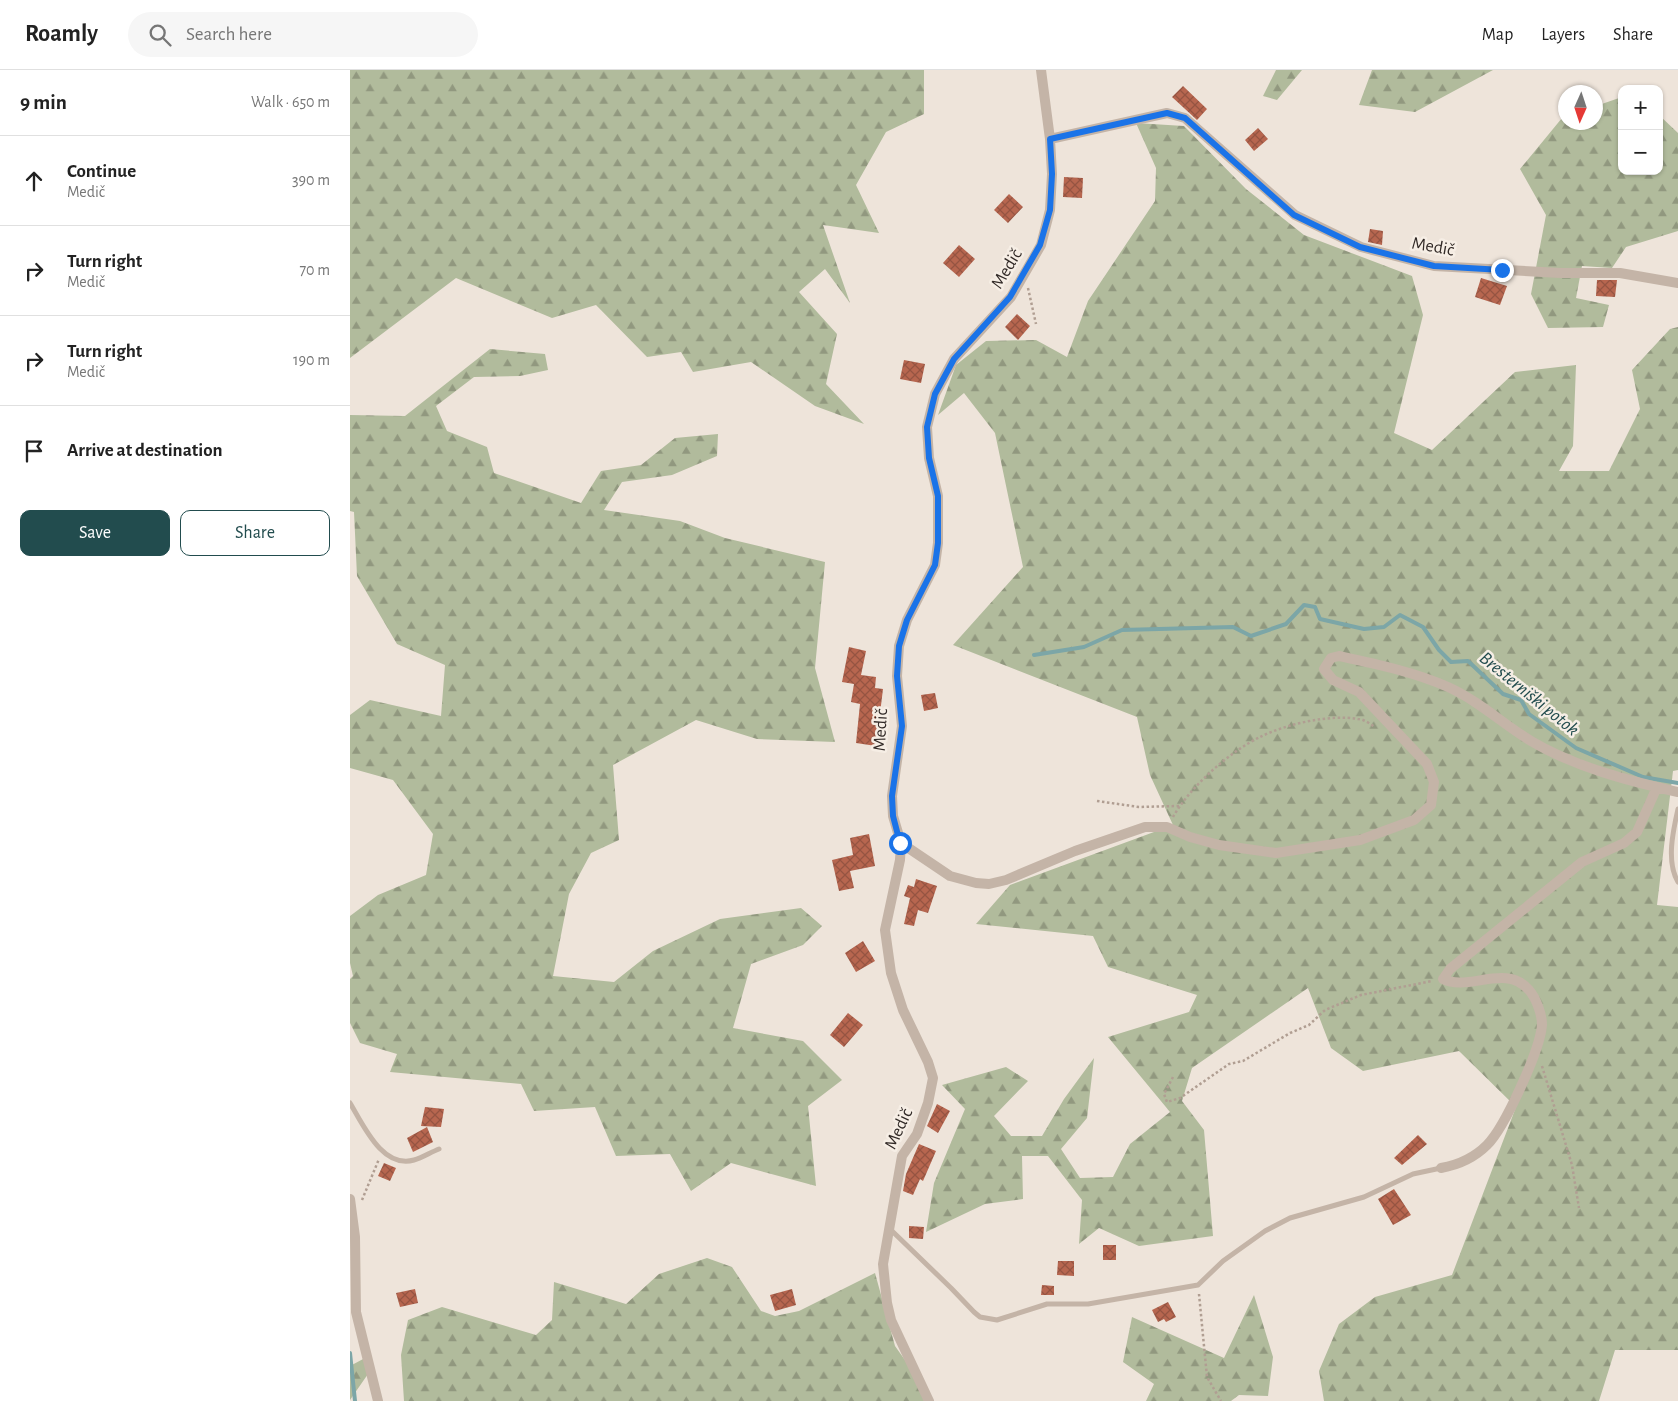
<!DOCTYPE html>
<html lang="en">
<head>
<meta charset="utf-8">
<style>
  body { margin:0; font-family:"Alegreya Sans",sans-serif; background:#f6f6f6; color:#222 }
  .controls { position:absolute; right:15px; top:15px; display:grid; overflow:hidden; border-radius:10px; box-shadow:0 1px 4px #0004 }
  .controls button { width:45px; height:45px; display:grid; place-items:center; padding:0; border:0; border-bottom:1px solid #e0e0e0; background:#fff; color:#222; font:25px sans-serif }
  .compass { position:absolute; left:1208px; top:15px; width:45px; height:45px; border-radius:50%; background:#fff; box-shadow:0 1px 4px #0004; rotate:183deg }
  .stop { position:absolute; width:15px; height:15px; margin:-11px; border:4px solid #1a73e8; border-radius:50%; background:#fff }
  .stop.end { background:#1a73e8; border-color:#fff; box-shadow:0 1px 5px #0008 }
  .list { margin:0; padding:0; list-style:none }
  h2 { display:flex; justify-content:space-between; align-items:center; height:65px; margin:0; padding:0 20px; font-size:21px }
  h2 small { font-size:16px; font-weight:400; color:#767676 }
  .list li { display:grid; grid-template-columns:32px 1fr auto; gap:15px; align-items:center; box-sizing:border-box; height:90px; padding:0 20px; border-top:1px solid #e0e0e0 }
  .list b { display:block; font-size:19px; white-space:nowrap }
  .list p { margin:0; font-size:16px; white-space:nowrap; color:#767676 }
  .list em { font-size:16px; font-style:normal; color:#767676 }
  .actions { display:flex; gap:10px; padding:15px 20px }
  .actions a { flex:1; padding:11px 0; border:1px solid #224c4e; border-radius:10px; text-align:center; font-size:18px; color:#224c4e }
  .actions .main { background:#224c4e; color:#fff }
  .icon { flex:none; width:28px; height:28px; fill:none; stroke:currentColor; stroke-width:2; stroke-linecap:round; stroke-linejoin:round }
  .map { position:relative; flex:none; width:1328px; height:1331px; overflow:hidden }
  header { display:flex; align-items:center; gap:30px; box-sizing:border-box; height:70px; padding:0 25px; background:#fff; border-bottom:1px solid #e0e0e0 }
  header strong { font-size:24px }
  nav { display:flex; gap:28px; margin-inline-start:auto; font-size:18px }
  .search { width:350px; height:45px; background:#f6f6f6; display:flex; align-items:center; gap:12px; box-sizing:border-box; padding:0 18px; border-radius:28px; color:#767676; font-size:19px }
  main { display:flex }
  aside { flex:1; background:#fff }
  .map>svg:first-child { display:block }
  .forest { fill:url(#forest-firs) }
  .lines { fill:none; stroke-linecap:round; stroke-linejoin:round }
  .stream { stroke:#7ca6a7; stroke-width:4 }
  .building { fill:url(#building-cross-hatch) }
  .path { stroke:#b09e92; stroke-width:2.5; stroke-dasharray:2.5 2.5; stroke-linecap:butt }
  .lane { stroke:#c4b4a7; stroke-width:5 }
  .street { stroke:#c4b4a7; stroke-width:10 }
  .route { stroke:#1a73e8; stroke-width:6 }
  .labels { text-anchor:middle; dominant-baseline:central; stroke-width:5; stroke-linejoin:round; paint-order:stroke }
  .street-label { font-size:18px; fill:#322a27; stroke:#f6eee5 }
  .water-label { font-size:19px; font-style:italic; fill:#224c4e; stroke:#f6eee5 }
</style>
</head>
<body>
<header>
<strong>Roamly</strong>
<div class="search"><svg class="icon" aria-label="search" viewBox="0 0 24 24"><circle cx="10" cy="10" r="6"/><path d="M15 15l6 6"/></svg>Search here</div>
<nav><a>Map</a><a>Layers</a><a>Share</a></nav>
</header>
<main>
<aside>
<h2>9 min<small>Walk · 650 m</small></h2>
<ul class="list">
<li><svg class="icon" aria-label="ahead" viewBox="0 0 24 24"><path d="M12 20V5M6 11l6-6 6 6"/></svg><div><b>Continue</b><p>Medič</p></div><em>390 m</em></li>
<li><svg class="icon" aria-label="right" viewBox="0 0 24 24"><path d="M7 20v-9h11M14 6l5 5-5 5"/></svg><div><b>Turn right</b><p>Medič</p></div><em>70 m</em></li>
<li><svg class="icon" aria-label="right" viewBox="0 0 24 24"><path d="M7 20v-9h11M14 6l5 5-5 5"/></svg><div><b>Turn right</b><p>Medič</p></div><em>190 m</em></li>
<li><svg class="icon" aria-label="arrive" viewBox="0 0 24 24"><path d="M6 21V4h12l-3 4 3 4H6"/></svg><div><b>Arrive at destination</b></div></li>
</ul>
<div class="actions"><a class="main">Save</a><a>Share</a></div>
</aside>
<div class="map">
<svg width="1328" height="1331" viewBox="0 0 1328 1331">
  <defs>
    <pattern id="forest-firs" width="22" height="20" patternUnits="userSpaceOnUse" patternTransform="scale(1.25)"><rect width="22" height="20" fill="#b1bb9c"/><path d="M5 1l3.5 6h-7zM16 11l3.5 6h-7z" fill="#91987f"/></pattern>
    <pattern id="building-cross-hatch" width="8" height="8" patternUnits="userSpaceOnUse" patternTransform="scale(1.25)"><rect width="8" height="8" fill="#b7664f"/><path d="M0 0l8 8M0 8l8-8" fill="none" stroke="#955442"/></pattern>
  </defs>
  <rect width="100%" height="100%" fill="#eee4da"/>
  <path class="forest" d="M0,0H574V44L536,62L506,115L529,163L473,155L500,233L475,199L449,222L487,264L476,314L514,354L465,336L401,292L343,302L331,282L297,287L246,235L202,248L106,208L0,288Z
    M926,0H952L927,30L913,26Z
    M1022,0H1143L1065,42L1009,35Z
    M1272,27V101H1309V45L1328,63V161L1276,177L1262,198L1232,196L1226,228L1259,235L1253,257L1198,258L1181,224L1196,145L1170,99L1212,48H1215L1216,52H1246V36Z
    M786,53L834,56L896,119L954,165L1062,206L1073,245L1044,363L1082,380L1165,302L1226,295L1223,376L1209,401H1259L1290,339L1282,300L1320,259L1328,257V700L1323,701L1307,835L1328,837V1280H1265L1249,1331H974L969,1301L989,1254L1025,1227L1102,1205L1166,1037L1109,981L1013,1001L981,978L958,918L842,998L832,1031L854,1060L863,1166L789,1176L749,1158L729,1174L732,1130L698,1086H672L673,1129L635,1134L576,1162L584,1113L615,1039L592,1015L656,997L678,1011L644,1046L661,1066H692L714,1029L744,988L737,1048L711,1079L730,1108L763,1107L780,1074L820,1042L758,967L839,942L847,925L758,897L743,866L626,854L660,815L823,755L800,705L787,647L603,575L673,497L645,363L614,323L588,345L606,295L636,271L686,270L717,287L738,231L805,131L806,98Z
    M140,279L195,284L198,300L170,306L124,307L86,336L97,361L137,377L144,403L231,433L251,401L291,395L325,368L368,364L367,386L322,405L272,412L254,440L330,451L375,468L475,492L465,598L485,672L407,669L346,650L263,695L269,770L241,783L219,824L203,906L264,912L303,881L370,849L451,838L472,856L453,875L401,894L383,958L453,971L492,1010L458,1036L466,1116L381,1093L341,1121L320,1084L266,1086L245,1037L184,1041L171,1014L40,1002L47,984L10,973L0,953V909L3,906L0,893V846L28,825L76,805L83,764L43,710L0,698V645L20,630L91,646L95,595L47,574L7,506L4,442L0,441V345L55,346Z
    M357,1188L382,1197L411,1241L425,1246L449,1241L525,1203L545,1276L584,1331H54L51,1285L58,1250L92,1237L186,1265L202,1250L204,1212L276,1234L309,1204Z
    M904,1225L923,1287L918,1326L889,1325L881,1331H796L804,1314L773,1292L782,1247L874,1288Z
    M15,1288L18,1304L0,1330V1296Z"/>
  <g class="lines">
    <path class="stream" d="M684,585L734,577L772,560L883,557L901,566L936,554L954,535L965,537L970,549L1014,559L1034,557L1050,545L1073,557L1089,580L1101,592L1118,591L1153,624L1171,630L1179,644L1226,678L1293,707L1328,713
      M0,1283L5,1331"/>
  </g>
  <path class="building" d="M833,16L857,39L847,50L822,27Z
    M908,58L918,69L904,81L895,70Z
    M714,107L733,108L732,128L713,127Z
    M659,124L673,137L658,153L644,140Z
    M1020,159L1033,161L1032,175L1018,172Z
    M609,175L625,189L609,207L593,193Z
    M1131,208L1157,216L1150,235L1125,227Z
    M1247,210H1267L1265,227L1246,226Z
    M667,244L680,256L668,270L655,257Z
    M554,290L575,294L571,313L550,309Z
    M499,577L516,581L511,605L526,607L525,618L533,619L526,676L506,673L510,634L501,632L504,614L492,612Z
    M585,623L588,638L574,641L571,625Z
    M519,764L525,796L500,801L504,818L489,821L482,790L503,785L500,768Z
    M566,809L587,816L578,843L568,840L564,856L554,854L560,828L554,826L558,815L564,817Z
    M513,871L525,891L506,902L495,883Z
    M498,943L513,955L494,977L480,965Z
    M587,1034L600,1041L588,1063L577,1056Z
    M75,1037L94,1039L91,1057L71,1056Z
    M77,1057L83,1072L63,1082L57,1068Z
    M1068,1065L1077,1074L1052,1095L1044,1088Z
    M569,1074L586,1081L573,1111L570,1109L563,1125L553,1121L556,1104Z
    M34,1093L46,1098L40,1111L28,1106Z
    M1044,1119L1061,1145L1043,1155L1028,1129Z
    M559,1156L574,1157L573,1169L559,1168Z
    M753,1175H766V1190H753Z
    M708,1191H724V1206L707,1205Z
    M692,1215L704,1216V1225H691Z
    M65,1219L68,1233L50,1237L46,1223Z
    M442,1219L446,1235L425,1241L420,1225Z
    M818,1232L826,1247L816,1252L814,1249L808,1252L802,1240Z"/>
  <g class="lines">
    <path class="path" d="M678,218L686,254
      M747,731L789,737L829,736
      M823,747C840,717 879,682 910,667C936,654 980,644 1008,649C1014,649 1020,654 1025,657
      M1192,996L1222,1095L1229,1138
      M823,1007L814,1024L817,1032L830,1028L879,994L893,991L940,963L959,955L975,940L1011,925L1082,911
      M12,1130L29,1089
      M849,1224L857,1307L871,1331"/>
    <path class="lane" d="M1328,739C1323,761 1316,792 1328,812
      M0,1033C13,1054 32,1099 64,1090C72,1088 81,1082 89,1079
      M541,1160L601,1218L624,1242L630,1247L647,1250L697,1234H738L848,1215L873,1191L915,1161L940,1148L1014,1127L1063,1104L1091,1098"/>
    <path class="street" d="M700,69L817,43L835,48L945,145L1011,177L1084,196L1210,203H1270L1328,213
      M551,773L600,806L626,813L639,814L656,810L725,781L795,757H817L840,767L869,775L926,783L1010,770L1064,750L1081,735L1084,712L1077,694L1009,622L983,610L974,599L981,588L989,586C1026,594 1064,602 1098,617C1129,631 1153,654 1181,671C1225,697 1279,711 1328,722
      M1091,1098C1108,1095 1124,1088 1137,1075C1155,1057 1190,980 1192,955C1192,944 1186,928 1179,920C1156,893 1118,922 1093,909L1100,899L1232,792L1274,773L1287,762L1307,717
      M0,1129L5,1167L6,1242L28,1331
      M579,1331L541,1250L537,1233L533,1194L552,1086L567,1064L578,1033L583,1008L578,992L553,940L541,903L535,860L550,790L551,773L543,746L542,726L552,656L547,606L549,576L557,550L585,495L588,473V426L579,388L577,357L585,324L604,289L661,227L691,175L700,140L702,104L700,69L691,0"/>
  </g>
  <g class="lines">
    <path class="route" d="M550,773L543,746L542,726L552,656L547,606L549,576L557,550L585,495L588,473V426L579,388L577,357L585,324L604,289L660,227L690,175L700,140L702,104L700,69L817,43L835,48L944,145L1010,177L1084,196L1152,200"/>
  </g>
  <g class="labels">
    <g class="street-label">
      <text transform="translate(1083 177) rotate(10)">Medič</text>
      <text transform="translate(657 199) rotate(-59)">Medič</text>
      <text transform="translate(531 660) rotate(-87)">Medič</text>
      <text transform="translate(549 1059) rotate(-65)">Medič</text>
    </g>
    <g class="water-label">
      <text transform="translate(1179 624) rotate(39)">Bresterniški potok</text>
    </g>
  </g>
</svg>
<div class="controls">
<button>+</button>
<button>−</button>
</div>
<svg class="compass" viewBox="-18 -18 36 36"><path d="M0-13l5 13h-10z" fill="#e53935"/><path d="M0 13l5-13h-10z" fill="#767676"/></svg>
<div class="stop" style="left:550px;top:773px"></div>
<div class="stop end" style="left:1152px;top:200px"></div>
</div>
</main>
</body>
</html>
